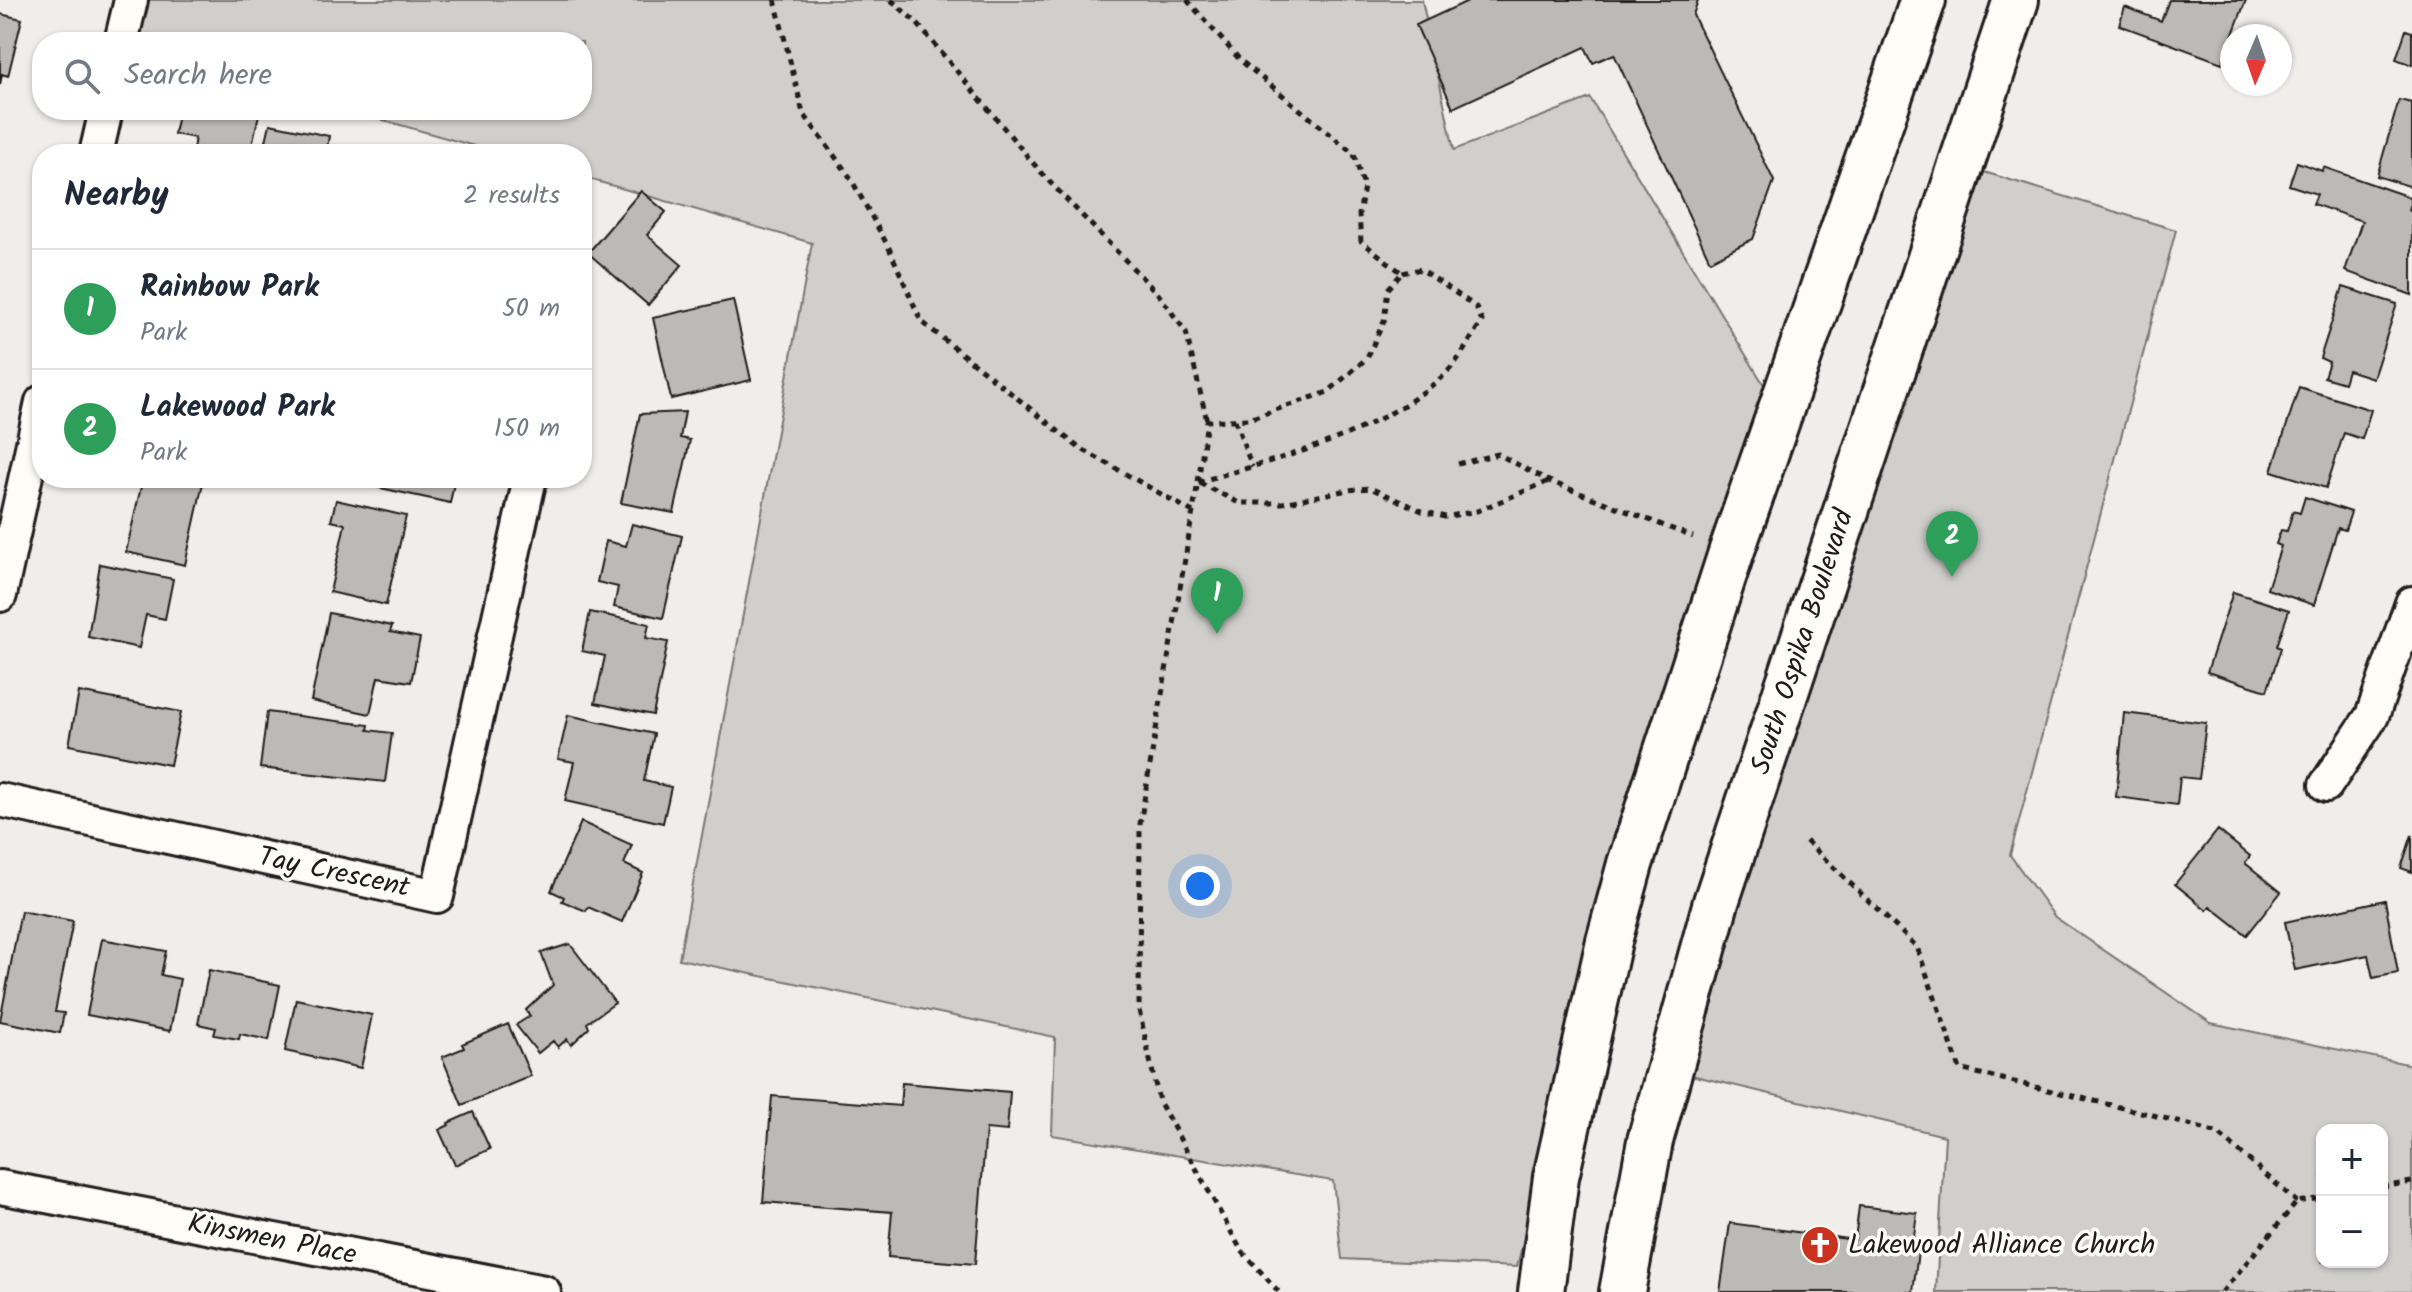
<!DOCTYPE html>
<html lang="en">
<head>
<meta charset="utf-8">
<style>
  body { margin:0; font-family:Kalam,sans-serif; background:#f6f6f7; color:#1f2937 }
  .controls { position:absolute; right:24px; bottom:24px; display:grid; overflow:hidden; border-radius:16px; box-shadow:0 2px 6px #0004 }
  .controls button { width:72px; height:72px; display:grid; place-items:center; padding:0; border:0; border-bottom:2px solid #e0e1e3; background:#fff; color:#1f2937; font:40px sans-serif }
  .compass { position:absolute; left:2220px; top:24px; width:72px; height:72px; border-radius:50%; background:#fff; box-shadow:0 2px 6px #0004; rotate:182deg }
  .you { position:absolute; left:1200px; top:886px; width:28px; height:28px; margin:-20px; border:6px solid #fff; border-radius:50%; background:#1a73e8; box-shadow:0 0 0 12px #1a73e833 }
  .badge { display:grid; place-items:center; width:52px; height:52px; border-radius:50%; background:#7c3aed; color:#fff; font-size:26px; font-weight:700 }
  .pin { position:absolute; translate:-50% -66px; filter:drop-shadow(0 2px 4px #0008) }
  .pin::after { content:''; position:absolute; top:42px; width:28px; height:24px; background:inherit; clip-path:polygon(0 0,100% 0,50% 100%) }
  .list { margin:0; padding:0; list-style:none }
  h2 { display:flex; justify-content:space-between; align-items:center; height:104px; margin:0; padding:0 32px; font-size:34px }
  h2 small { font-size:26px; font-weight:400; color:#747a83 }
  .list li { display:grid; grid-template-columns:52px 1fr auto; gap:24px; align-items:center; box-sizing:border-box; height:120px; padding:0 32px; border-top:2px solid #e0e1e3 }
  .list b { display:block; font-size:30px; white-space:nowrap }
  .list p { margin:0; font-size:26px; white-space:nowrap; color:#747a83 }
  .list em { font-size:26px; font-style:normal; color:#747a83 }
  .icon { flex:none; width:44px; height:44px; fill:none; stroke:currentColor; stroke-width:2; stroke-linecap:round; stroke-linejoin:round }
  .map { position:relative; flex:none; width:2412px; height:1292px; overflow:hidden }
  .search { position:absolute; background:#fff; box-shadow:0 2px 6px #0004; left:32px; top:32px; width:560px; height:88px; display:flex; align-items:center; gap:20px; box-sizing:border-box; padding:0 28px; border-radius:32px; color:#747a83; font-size:30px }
  .panel { position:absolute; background:#fff; box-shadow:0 2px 6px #0004; left:32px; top:144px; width:560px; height:344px; border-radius:32px }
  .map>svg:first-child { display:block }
  .green { fill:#d0cfcc; stroke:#767674; stroke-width:2; fill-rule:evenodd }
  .building { fill:#bbbab6; stroke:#1c1c1c; stroke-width:2 }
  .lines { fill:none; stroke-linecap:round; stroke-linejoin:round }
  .street-casing { stroke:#1c1c1c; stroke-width:38 }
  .secondary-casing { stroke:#1c1c1c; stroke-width:50 }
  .path { stroke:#1c1c1c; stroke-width:5; stroke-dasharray:6 6; stroke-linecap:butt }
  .street { stroke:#fdfcf7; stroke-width:32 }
  .secondary { stroke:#fdfcf7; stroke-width:44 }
  .labels { text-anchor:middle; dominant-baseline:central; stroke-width:7; stroke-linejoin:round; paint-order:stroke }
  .street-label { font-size:28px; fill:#1c1c1c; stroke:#fdfcf7 }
  .poi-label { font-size:28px; fill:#1c1c1c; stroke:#fdfcf7; text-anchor:start }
</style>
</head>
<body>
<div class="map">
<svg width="2412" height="1292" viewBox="0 0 2412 1292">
  <rect width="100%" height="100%" fill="#f0eeea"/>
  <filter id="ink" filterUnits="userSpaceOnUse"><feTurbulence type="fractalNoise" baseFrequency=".0125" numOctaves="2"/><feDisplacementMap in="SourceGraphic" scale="16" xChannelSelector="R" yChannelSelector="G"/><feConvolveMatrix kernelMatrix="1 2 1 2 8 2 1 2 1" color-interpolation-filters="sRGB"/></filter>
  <g filter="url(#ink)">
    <path class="green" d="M141,0H1422L1454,150L1590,98L1775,403L1613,866L1517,1267L1342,1259L1333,1181L1052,1135L1055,1037L679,959L812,243L582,177V154H502L348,110H582V42H132Z
      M1964,166L2176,230L2010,855L2055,917L2211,1023L2412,1065V1292H1936L1945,1136L1649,1065ZM2322,1130H2382V1262H2322Z"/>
    <path class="building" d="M1470,0H1698L1693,15L1774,181L1753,239L1710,261L1614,54L1593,63L1585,47L1453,108L1416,25Z
      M2169,0H2246L2222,63L2119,25L2125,7L2161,21Z
      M0,14L22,19L8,76L2,74L0,85Z
      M2406,30L2412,32V65L2396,59Z
      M2399,100L2412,103V187L2377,176Z
      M179,110H260L250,154H192L195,138L174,134Z
      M270,124L329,136L326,154H263Z
      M2297,162L2322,171L2323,167L2412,198L2409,210L2412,211V295L2345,271L2362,221L2313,204L2317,194L2289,185Z
      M641,191L666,212L647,235L682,265L648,305L588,253Z
      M2343,287L2397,304L2373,378L2348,370L2344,383L2324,377L2329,362L2320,358Z
      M733,300L751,380L671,399L653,318Z
      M2299,387L2371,410L2362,439L2344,433L2326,488L2272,471Z
      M685,412L680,438L690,440L674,513L621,503L640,414Z
      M143,478H204L185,565L126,552Z
      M334,478H455L450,503Z
      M2305,497L2351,512L2345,530L2338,528L2314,605L2267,589L2281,546L2276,544L2281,530L2287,531L2293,511L2300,513Z
      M336,500L406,516L386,605L330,592L345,524L331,521Z
      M632,524L682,536L663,618L614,607L618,587L597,582L606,541L626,546Z
      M100,564L173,579L165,619L146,615L139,648L88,637Z
      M2233,592L2289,610L2277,646L2281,648L2267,691L2207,672Z
      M590,612L649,624L646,638L668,642L653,715L595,703L605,656L582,651Z
      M329,613L392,626L390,632L420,638L411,682L378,677L370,714L311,701Z
      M79,692L181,712L170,765L69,745Z
      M267,712L369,725L368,730L392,733L385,782L260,768Z
      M2124,713L2206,723L2199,779L2180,777L2177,805L2116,797Z
      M568,715L654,734L644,781L671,787L663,823L565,801L574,762L558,759Z
      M581,822L632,845L624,864L643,873L622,922L588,907L586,911L562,901L564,897L551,891Z
      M2218,830L2250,856L2245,863L2281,892L2247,935L2210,906L2207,910L2175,884Z
      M2412,835V872L2401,868Z
      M2385,900L2398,973L2373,978L2368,955L2295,970L2285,922Z
      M21,911L73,921L55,1012L64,1013L60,1033L0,1021Z
      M102,939L166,951L161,975L180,979L170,1031L87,1015Z
      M570,944L615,1003L587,1023L589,1028L571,1045L567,1039L558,1047L553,1041L538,1053L516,1025L530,1016L526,1010L553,985L541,953Z
      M209,970L280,985L269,1040L240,1034L239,1039L214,1035L216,1028L198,1024Z
      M296,999L372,1015L361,1068L285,1051Z
      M508,1024L531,1076L462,1105L442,1057L464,1048L462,1044Z
      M902,1083L1010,1092L1007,1131L986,1129L975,1264L888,1257L892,1212L763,1202L772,1096L900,1106Z
      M473,1112L490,1149L455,1165L439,1130L449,1125L448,1123Z
      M1859,1206L1917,1213L1912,1251H1918L1913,1292H1720L1730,1223L1855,1240Z"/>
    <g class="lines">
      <g class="street-casing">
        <path id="street" d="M121,42L131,0
          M96,154L106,110
          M0,595L42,402
          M2326,785L2372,716L2412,603
          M0,800L437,896L530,478
          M0,1187L544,1292"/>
      </g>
      <g class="secondary-casing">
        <path id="secondary" d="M1541,1292L1556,1177L1609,941L1630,864L1732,550L1923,0
          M1622,1292L1650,1141L1716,902L2016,0"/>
      </g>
      <path class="path" d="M775,0L803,113L850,177L889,248L921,321L1078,447L1193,512
        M891,0L916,22L1043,175L1159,295L1186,332L1207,421
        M1187,0L1240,60L1354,154L1364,187L1359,215L1361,241L1402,273L1388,289L1384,321L1367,358L1328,392L1249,419L1207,421L1198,482L1140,824L1139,1010L1159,1101L1241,1250L1279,1292
        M1235,420L1252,467
        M1458,464L1498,454L1549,481L1693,537
        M1198,482C1282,458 1377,435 1443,376C1459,362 1470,339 1482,321L1476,307L1421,269L1402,273
        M1200,483L1239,503H1283L1348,490L1370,488L1422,511L1445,517L1477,511L1549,481
        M1806,841L1917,947L1960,1069L2153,1115L2218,1133L2297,1202
        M2382,1187L2412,1182
        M2222,1292L2297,1202L2322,1198"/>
      <use href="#street" class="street"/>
      <use href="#secondary" class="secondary"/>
    </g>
  </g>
  <defs>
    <g id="church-disc" transform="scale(2)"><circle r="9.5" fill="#c8321e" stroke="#fdfcf7"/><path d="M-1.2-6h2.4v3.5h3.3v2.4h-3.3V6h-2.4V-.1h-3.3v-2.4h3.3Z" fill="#fff"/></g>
  </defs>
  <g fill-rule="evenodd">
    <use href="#church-disc" x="1820" y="1245"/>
  </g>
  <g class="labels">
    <g class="street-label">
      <text transform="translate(1803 642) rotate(-72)">South Ospika Boulevard</text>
      <text transform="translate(334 873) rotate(12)">Tay Crescent</text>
      <text transform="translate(272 1240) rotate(11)">Kinsmen Place</text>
    </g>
    <g class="poi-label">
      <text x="1848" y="1245">Lakewood Alliance Church</text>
    </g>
  </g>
</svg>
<div class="controls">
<button>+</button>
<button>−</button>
</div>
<svg class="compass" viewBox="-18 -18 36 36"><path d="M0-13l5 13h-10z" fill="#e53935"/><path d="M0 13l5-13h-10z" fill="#747a83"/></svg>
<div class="you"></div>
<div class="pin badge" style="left:1217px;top:634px;background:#2e9e5b">1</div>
<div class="pin badge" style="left:1952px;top:577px;background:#2e9e5b">2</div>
<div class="search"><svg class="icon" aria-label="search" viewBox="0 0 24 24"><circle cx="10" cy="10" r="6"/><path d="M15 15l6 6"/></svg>Search here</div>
<section class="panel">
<h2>Nearby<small>2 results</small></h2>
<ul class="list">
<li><span class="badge" style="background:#2e9e5b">1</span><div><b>Rainbow Park</b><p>Park</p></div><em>50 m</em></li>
<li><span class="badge" style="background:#2e9e5b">2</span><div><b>Lakewood Park</b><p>Park</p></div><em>150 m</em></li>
</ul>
</section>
</div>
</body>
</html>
